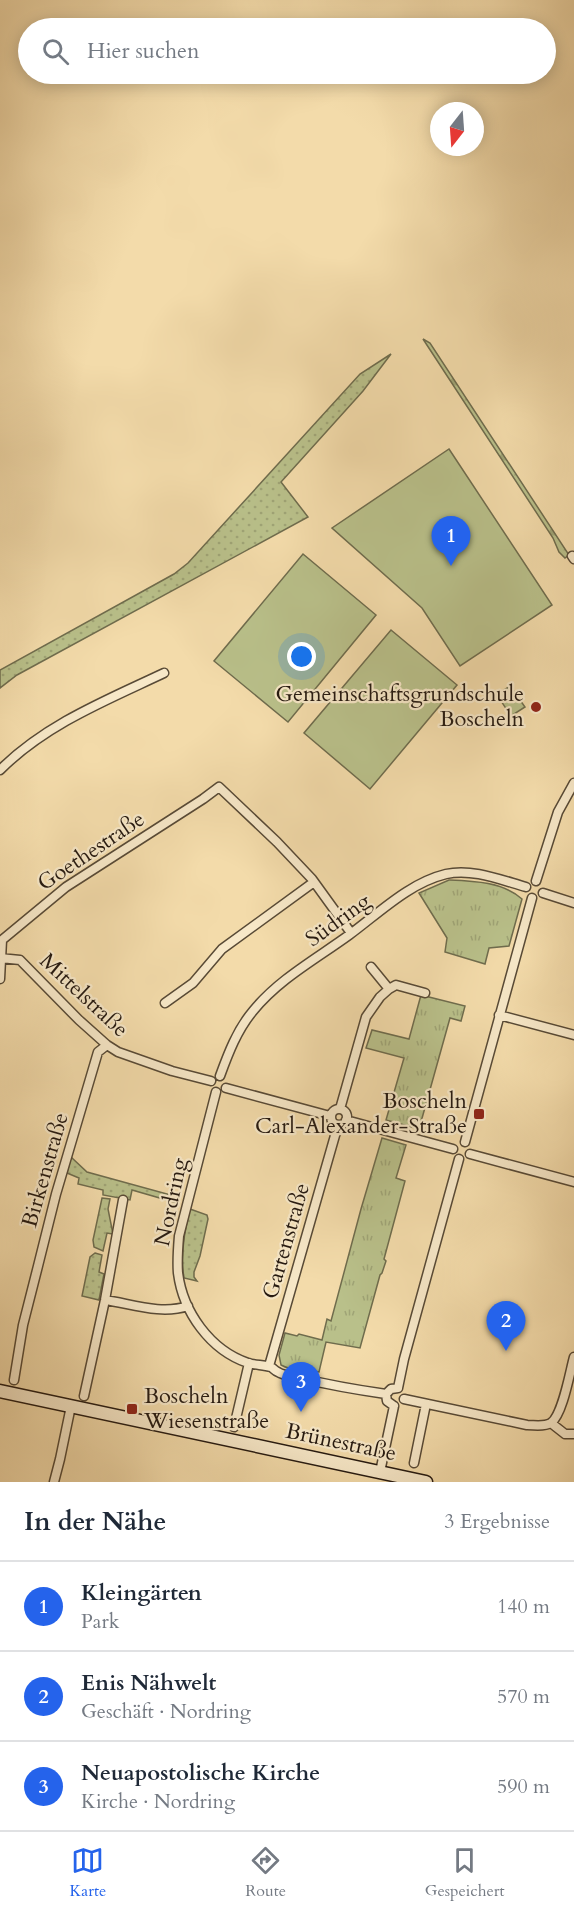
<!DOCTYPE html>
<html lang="de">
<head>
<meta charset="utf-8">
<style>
  body { margin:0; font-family:Cardo,serif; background:#f2f2f3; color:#1f2937 }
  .compass { position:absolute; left:430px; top:102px; width:54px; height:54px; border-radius:50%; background:#fff; box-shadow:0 3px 15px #0003; rotate:197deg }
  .you { position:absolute; left:302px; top:657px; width:21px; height:21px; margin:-15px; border:4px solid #fff; border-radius:50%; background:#1a73e8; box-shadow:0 0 0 9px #1a73e833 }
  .badge { display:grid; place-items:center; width:39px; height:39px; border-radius:50%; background:#2563eb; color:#fff; font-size:20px; font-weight:700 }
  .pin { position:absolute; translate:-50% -50px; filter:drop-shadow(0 2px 3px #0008) }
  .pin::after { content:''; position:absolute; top:32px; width:21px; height:18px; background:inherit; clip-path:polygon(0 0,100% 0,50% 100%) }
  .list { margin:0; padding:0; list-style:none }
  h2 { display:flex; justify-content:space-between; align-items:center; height:78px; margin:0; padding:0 24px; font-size:26px }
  h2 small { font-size:20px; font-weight:400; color:#747a83 }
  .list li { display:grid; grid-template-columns:39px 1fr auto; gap:18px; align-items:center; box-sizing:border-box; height:90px; padding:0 24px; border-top:2px solid #e0e1e3 }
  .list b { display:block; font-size:22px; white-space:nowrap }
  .list p { margin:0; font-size:20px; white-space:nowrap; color:#747a83 }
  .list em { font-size:20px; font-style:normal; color:#747a83 }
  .icon { flex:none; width:33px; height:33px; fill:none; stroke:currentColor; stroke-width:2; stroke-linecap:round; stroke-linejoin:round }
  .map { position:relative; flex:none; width:574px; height:1482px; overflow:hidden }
  .search { position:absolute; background:#fff; box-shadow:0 3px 15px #0003; left:18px; right:18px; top:18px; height:66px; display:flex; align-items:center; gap:15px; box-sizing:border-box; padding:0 21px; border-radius:33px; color:#747a83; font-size:22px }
  .sheet { height:348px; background:#fff }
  nav { display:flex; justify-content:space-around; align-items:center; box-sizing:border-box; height:84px; border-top:2px solid #e0e1e3; background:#fff; font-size:16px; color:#747a83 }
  nav a { display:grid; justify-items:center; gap:3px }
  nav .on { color:#2563eb }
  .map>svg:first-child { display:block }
  .grass { fill:url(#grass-dots); stroke:#6f6c4d; stroke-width:1.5 }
  .forest { fill:url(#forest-firs); stroke:#6f6c4d; stroke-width:1.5 }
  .park { fill:url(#park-tufts); stroke:#6f6c4d; stroke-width:1.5 }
  .garden { fill:#b9c08a; stroke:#6f6c4d; stroke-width:1.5 }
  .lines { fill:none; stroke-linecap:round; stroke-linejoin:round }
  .street-casing { stroke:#584a36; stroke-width:11 }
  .secondary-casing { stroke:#251910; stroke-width:15 }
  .street { stroke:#f7e8c8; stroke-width:8 }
  .secondary { stroke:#f7e8c8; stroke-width:12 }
  .poi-dot { fill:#8f2418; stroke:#f7e8c8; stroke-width:2 }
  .labels { text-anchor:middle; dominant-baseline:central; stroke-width:4.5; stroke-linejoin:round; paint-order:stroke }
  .poi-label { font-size:22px; fill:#251910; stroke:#f7e8c8; text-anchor:end }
  .street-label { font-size:22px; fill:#251910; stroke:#f7e8c8 }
</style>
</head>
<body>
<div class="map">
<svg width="574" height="1482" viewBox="0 0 574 1482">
  <defs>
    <pattern id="grass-dots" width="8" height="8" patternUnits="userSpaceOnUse" patternTransform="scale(1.5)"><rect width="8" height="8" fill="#b9c08a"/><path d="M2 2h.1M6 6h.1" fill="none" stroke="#9fa476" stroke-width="1.8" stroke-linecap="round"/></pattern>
    <pattern id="forest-firs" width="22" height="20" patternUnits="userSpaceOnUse" patternTransform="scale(1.5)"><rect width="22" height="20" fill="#b9c08a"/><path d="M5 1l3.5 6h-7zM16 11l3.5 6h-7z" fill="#9fa476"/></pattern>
    <pattern id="park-tufts" width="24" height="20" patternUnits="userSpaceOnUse" patternTransform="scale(1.5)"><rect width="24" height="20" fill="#b9c08a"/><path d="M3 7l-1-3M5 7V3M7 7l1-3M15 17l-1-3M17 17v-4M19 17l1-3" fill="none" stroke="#9fa476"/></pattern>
  </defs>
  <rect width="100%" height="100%" fill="#f3dbaa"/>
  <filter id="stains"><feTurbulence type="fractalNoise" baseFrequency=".00333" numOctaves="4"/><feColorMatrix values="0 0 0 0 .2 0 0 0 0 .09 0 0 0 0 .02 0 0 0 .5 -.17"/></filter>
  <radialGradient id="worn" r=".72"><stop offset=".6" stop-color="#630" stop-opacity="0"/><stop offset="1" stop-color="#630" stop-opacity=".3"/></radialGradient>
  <path class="grass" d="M391,354L363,391L281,482L308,517L17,675L0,688V670L174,574L188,563L360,374Z
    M71,1157L87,1172L178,1197L177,1203L132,1190L130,1200L103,1195V1190L78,1184L79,1178L67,1173Z
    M102,1198L110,1199L108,1209L113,1234L107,1233L103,1251L94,1247L93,1240Z
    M190,1209L207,1215L208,1219L200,1256L194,1272V1277L197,1281L184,1278C180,1255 184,1232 190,1209Z
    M95,1253L102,1255L99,1272L104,1274L99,1300L82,1296L90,1257Z"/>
  <path class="forest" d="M423,339L430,343L569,555L565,558L559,552L553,538Z"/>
  <path class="park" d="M449,880C474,881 503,882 522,899L509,946L489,948L485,964L445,952L447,938L419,893Z
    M421,995L465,1006L461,1021L450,1018L419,1129L386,1120L404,1058L366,1048L372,1030L409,1039Z
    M382,1138L406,1145L396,1178L405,1181L384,1259L386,1261L382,1273L380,1275L360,1348L326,1342L319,1372C312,1371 303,1367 297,1368C289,1368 289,1369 281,1365L279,1355L285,1333L297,1336L299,1334L322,1340L327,1319L331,1321L361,1209Z"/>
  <path class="garden" d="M449,449L552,605L460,666L422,608L332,528Z
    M303,554L376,615L288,722L214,661Z
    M391,630L457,685L370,789L304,733Z
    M510,686L525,707L511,716L497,695Z"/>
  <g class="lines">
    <g class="street-casing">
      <path id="street" d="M572,556L574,559
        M0,770C46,724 107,700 164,673
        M536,881L558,812L574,783
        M543,893L574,903
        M0,958L20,960L79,1020L107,1045L118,1052L172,1071L211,1081
        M0,979L2,940L66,887L203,799L219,787L277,842L312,879L351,933
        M389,989L396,985L425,993
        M165,1003L193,983L222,949L314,882
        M499,1015L574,1035
        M220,1076C228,1054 237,1030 253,1011C279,979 316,959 349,935C379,913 409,883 446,874C472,868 501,880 526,887
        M226,1088L330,1116
        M216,1092L179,1236C178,1248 177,1261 178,1273C183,1312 210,1350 248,1363C255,1365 263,1365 271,1367C273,1368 275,1371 278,1372C284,1376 294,1376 300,1378C329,1385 358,1390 386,1394
        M331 1117a8 8 0 1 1 16 0a8 8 0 1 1-16 0Z
        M340,1109L366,1017L380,997L389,989L371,967
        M346,1120L453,1149
        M465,1142L532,898
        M470,1154L574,1182
        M105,1300C132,1304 161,1315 188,1306
        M269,1366L338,1125
        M14,1380L23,1325L38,1266L56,1194L98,1052L107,1045
        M398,1388L404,1359L459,1159
        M84,1396L105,1300L123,1200
        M404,1399L527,1425C535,1425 544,1427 551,1423C563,1414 570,1371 574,1357
        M394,1406L387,1401L386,1394L391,1389L398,1388
        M551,1423L565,1434H574
        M234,1427L249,1363
        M414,1463L426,1404
        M380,1472L394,1406
        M54,1482L60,1459L71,1406"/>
    </g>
    <g class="secondary-casing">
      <path id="secondary" d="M0,1391L426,1482"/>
    </g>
    <use href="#street" class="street"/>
    <use href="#secondary" class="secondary"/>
  </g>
  <g class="poi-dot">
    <circle cx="536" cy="707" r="6"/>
    <rect x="473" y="1108" width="12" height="12" rx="3"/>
    <rect x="126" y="1403" width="12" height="12" rx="3"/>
  </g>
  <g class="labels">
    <g class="poi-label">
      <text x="524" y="694">Gemeinschaftsgrundschule<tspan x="524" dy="25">Boscheln</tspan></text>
      <text x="467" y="1101">Boscheln<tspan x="467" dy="25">Carl-Alexander-Straße</tspan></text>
      <text x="144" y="1396" text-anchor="start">Boscheln<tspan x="144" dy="25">Wiesenstraße</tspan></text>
    </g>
    <g class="street-label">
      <text transform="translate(91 851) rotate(-34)">Goethestraße</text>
      <text transform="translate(338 920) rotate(-36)">Südring</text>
      <text transform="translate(84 995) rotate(43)">Mittelstraße</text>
      <text transform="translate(45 1170) rotate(-74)">Birkenstraße</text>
      <text transform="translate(171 1202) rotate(-78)">Nordring</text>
      <text transform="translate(286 1241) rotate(-74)">Gartenstraße</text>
      <text transform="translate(341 1442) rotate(12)">Brünestraße</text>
    </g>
  </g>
  <rect width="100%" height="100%" filter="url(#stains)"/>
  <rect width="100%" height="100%" fill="url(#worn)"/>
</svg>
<svg class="compass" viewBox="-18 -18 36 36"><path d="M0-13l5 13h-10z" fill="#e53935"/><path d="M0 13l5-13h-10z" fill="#747a83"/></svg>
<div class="you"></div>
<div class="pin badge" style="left:451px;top:566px">1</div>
<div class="pin badge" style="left:506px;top:1351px">2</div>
<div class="pin badge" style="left:301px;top:1412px">3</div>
<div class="search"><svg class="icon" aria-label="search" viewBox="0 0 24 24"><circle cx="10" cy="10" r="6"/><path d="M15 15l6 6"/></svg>Hier suchen</div>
</div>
<section class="sheet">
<h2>In der Nähe<small>3 Ergebnisse</small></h2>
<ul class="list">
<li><span class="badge">1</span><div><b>Kleingärten</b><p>Park</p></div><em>140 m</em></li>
<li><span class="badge">2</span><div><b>Enis Nähwelt</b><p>Geschäft · Nordring</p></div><em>570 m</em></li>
<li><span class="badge">3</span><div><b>Neuapostolische Kirche</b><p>Kirche · Nordring</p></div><em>590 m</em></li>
</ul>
</section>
<nav>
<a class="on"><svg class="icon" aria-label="map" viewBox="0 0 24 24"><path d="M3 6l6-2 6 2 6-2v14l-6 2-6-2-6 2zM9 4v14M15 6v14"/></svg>Karte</a>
<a><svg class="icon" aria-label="directions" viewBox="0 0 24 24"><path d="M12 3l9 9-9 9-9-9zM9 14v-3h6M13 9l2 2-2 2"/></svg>Route</a>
<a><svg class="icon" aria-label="saved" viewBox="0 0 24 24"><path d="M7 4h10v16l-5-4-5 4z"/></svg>Gespeichert</a>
</nav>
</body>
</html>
